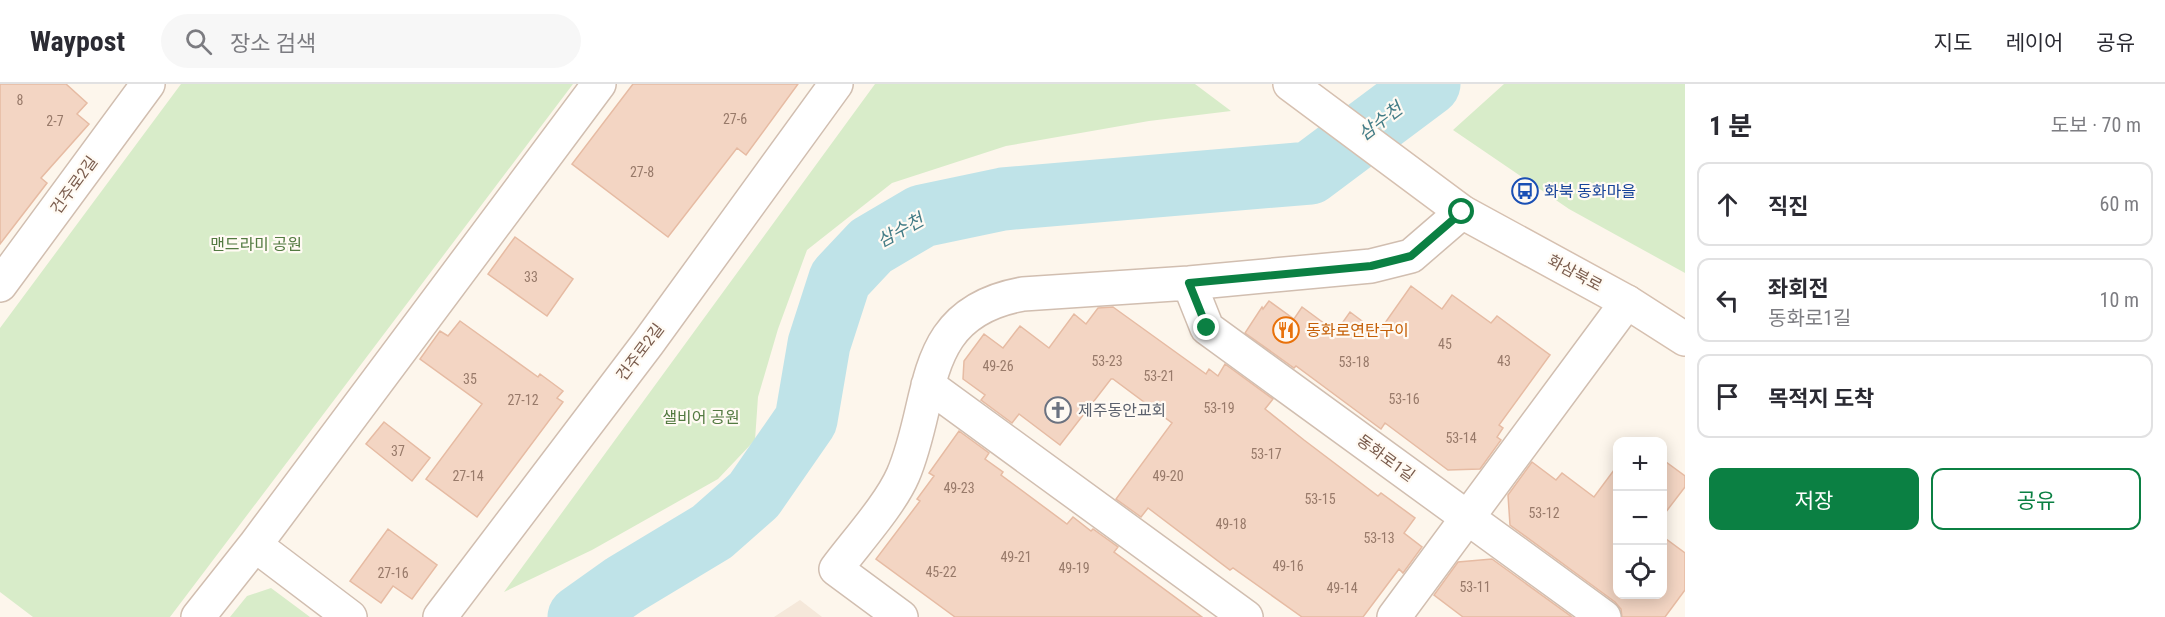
<!DOCTYPE html>
<html lang="ko">
<head>
<meta charset="utf-8">
<style>
  body { margin:0; font-family:"Roboto Condensed","Noto Sans KR",sans-serif; background:#f7f7f7; color:#2b2b33 }
  .controls { position:absolute; right:18px; bottom:18px; display:grid; overflow:hidden; border-radius:12px; box-shadow:0 3px 15px #0003 }
  .controls button { width:54px; height:54px; display:grid; place-items:center; padding:0; border:0; border-bottom:2px solid #e1e1e2; background:#fff; color:#2b2b33; font:30px sans-serif }
  .stop { position:absolute; width:18px; height:18px; margin:-14px; border:4px solid #0b8043; border-radius:50%; background:#fff }
  .stop.end { background:#0b8043; border-color:#fff; box-shadow:0 2px 6px #0008 }
  .list { margin:0; padding:0; list-style:none }
  h2 { display:flex; justify-content:space-between; align-items:center; height:78px; margin:0; padding:0 24px; font-size:26px }
  h2 small { font-size:20px; font-weight:400; color:#7c7c81 }
  .list li { display:grid; grid-template-columns:39px 1fr auto; gap:18px; align-items:center; box-sizing:border-box; height:84px; margin:0 12px 12px; padding:0 12px; border:2px solid #e1e1e2; border-radius:12px }
  .list b { display:block; font-size:22px; white-space:nowrap }
  .list p { margin:0; font-size:20px; white-space:nowrap; color:#7c7c81 }
  .list em { font-size:20px; font-style:normal; color:#7c7c81 }
  .actions { display:flex; gap:12px; padding:18px 24px }
  .actions a { flex:1; padding:14px 0; border:2px solid #0b8043; border-radius:12px; text-align:center; font-size:21px; color:#0b8043 }
  .actions .main { background:#0b8043; color:#fff }
  .icon { flex:none; width:33px; height:33px; fill:none; stroke:currentColor; stroke-width:2; stroke-linecap:round; stroke-linejoin:round }
  .map { position:relative; flex:none; width:1685px; height:533px; overflow:hidden }
  header { display:flex; align-items:center; gap:36px; box-sizing:border-box; height:84px; padding:0 30px; background:#fff; border-bottom:2px solid #e1e1e2 }
  header strong { font-size:28px }
  nav { display:flex; gap:33px; margin-inline-start:auto; font-size:21px }
  .search { width:420px; height:54px; background:#f7f7f7; display:flex; align-items:center; gap:15px; box-sizing:border-box; padding:0 21px; border-radius:33px; color:#7c7c81; font-size:22px }
  main { display:flex }
  aside { flex:1; background:#fff }
  .map>svg:first-child { display:block }
  .residential { fill:#f5e8da }
  .green { fill:#d8ecc9 }
  .lines { fill:none; stroke-linecap:round; stroke-linejoin:round }
  .river { stroke:#bfe3e8; stroke-width:63 }
  .building { fill:#f3d5c3; stroke:#e6bba3; stroke-width:1.5 }
  .street-casing { stroke:#d1beb0; stroke-width:36 }
  .secondary-casing { stroke:#d6c0b0; stroke-width:36 }
  .street { stroke:#fff; stroke-width:33 }
  .secondary { stroke:#fff; stroke-width:33 }
  .route { stroke:#0b8043; stroke-width:8 }
  .labels { text-anchor:middle; dominant-baseline:central; stroke-width:4.5; stroke-linejoin:round; paint-order:stroke }
  .number-label { font-size:14px; fill:#987a6a }
  .street-label { font-size:16px; fill:#7a5c4d; stroke:#fffaf3 }
  .transit-label { font-size:16px; fill:#164399; stroke:#fffaf3; text-anchor:start }
  .park-label { font-size:16px; fill:#537a41; stroke:#fffaf3 }
  .food-label { font-size:16px; fill:#c56008; stroke:#fffaf3; text-anchor:start }
  .worship-label { font-size:16px; fill:#5b616d; stroke:#fffaf3; text-anchor:start }
  .water-label { font-size:18px; font-style:italic; fill:#437c86; stroke:#fffaf3 }
</style>
</head>
<body>
<header>
<strong>Waypost</strong>
<div class="search"><svg class="icon" aria-label="search" viewBox="0 0 24 24"><circle cx="10" cy="10" r="6"/><path d="M15 15l6 6"/></svg>장소 검색</div>
<nav><a>지도</a><a>레이어</a><a>공유</a></nav>
</header>
<main>
<div class="map">
<svg width="1685" height="533" viewBox="0 0 1685 533">
  <rect width="100%" height="100%" fill="#fdf6ec"/>
  <path class="residential" d="M800,516L822,533H774Z"/>
  <path class="green" d="M181,0H573L170,533H33L0,508V244Z
    M875,0H1195L1231,27L1149,37L1006,62L892,99L807,166L778,245L758,313L755,356L718,395L592,466L504,508Z
    M1504,0H1685V189L1569,125L1453,46Z
    M271,504L310,533H230L247,512Z"/>
  <g class="lines">
    <path class="river" d="M579,533L624,501L712,448L754,411L806,336L819,260L840,195L871,162L922,132L1003,115L1310,89L1429,0"/>
  </g>
  <path class="building" d="M0,0H66L87,19L77,30L89,40L41,94L47,99L0,160Z
    M633,0H798L746,71L737,64L668,153L572,80Z
    M515,153L573,195L547,232L488,190Z
    M1411,202L1442,225L1452,211L1491,239L1497,232L1550,271L1499,341L1503,344L1497,353L1501,356L1480,385L1448,386L1385,339L1381,345L1296,282L1294,284L1245,249L1262,223L1263,225L1269,217L1294,235L1302,223L1336,248L1350,228L1378,249Z
    M1113,223L1206,290L1209,285L1218,292L1225,280L1273,315L1265,325L1304,356L1378,412L1381,409L1415,434L1404,449L1422,463L1403,489L1399,485L1363,533H1302L1233,484L1230,486L1148,424L1141,433L1116,415L1172,339L1113,295H1111L1060,361L1019,330L1012,339L981,316L985,311L963,295L964,277L984,250L1003,264L1020,242L1049,264L1074,230L1086,240L1098,224Z
    M460,237L538,293L540,290L563,307L557,314L563,318L477,433L426,395L482,320L420,275L440,247L448,252Z
    M384,338L430,374L412,397L366,360Z
    M959,347L989,369L985,375L1003,388L1001,391L1067,440L1073,433L1091,447L1093,445L1118,463L1114,468L1202,533H955L876,475L920,417L917,415L934,392L929,389Z
    M1662,375L1685,392V403L1662,433Z
    M1532,378L1556,396L1562,389L1594,413L1617,382V510H1662V452L1685,469V506L1665,533H1622L1621,525L1615,518L1510,441L1508,411Z
    M388,445L437,481L412,515L393,502L381,519L350,497Z
    M1492,475L1572,533H1463L1434,511L1458,478Z"/>
  <g class="lines">
    <g class="street-casing">
      <path id="street" d="M1189,199L1207,244L1604,533
        M0,201L148,0
        M928,301L1246,533
        M255,461L599,0
        M198,533L255,461L350,533
        M440,533L648,259L836,0
        M901,533L836,485C856,458 890,421 903,391C936,314 916,229 1023,210L1189,199L1371,182L1411,172L1462,128
        M1394,533L1627,218"/>
    </g>
    <g class="secondary-casing">
      <path id="secondary" d="M1290,0L1462,128L1627,218L1685,255"/>
    </g>
    <use href="#street" class="street"/>
    <use href="#secondary" class="secondary"/>
  </g>
  <g class="lines">
    <path class="route" d="M1207,244L1189,199L1371,182L1411,172L1462,128"/>
  </g>
  <defs>
    <g id="bus-ring" transform="scale(1.35)"><circle r="9.5" fill="#fffaf3" stroke="#1a4fb4" stroke-width="1.5"/><path d="M-5-6H5V4H4V6H2V4H-2V6H-4V4H-5ZM-3.5-4V0h7V-4ZM-3.5 1.2v1.5H-2V1.2ZM2 1.2v1.5H3.5V1.2Z" fill="#1a4fb4"/></g>
    <g id="restaurant-ring" transform="scale(1.35)"><circle r="9.5" fill="#fffaf3" stroke="#e8710a" stroke-width="1.5"/><path d="M-5-6h1v4h1v-4h1v4h1v-4h1v5L-1.5 .5V6h-2V.5L-5-1ZM5-6V6H3V1.5H1.5Q1.5-4 5-6Z" fill="#e8710a"/></g>
    <g id="church-ring" transform="scale(1.35)"><circle r="9.5" fill="#fffaf3" stroke="#6b7280" stroke-width="1.5"/><path d="M-1.2-6h2.4v3.5h3.3v2.4h-3.3V6h-2.4V-.1h-3.3v-2.4h3.3Z" fill="#6b7280"/></g>
  </defs>
  <g fill-rule="evenodd">
    <use href="#bus-ring" x="1525" y="107"/>
    <use href="#restaurant-ring" x="1286" y="246"/>
    <use href="#church-ring" x="1058" y="326"/>
  </g>
  <g class="labels">
    <g class="number-label">
      <text x="20" y="16">8</text>
      <text x="735" y="35">27-6</text>
      <text x="55" y="37">2-7</text>
      <text x="642" y="88">27-8</text>
      <text x="531" y="193">33</text>
      <text x="1445" y="260">45</text>
      <text x="1107" y="277">53-23</text>
      <text x="1504" y="277">43</text>
      <text x="1354" y="278">53-18</text>
      <text x="998" y="282">49-26</text>
      <text x="1159" y="292">53-21</text>
      <text x="470" y="295">35</text>
      <text x="1404" y="315">53-16</text>
      <text x="523" y="316">27-12</text>
      <text x="1219" y="324">53-19</text>
      <text x="1461" y="354">53-14</text>
      <text x="398" y="367">37</text>
      <text x="1266" y="370">53-17</text>
      <text x="468" y="392">27-14</text>
      <text x="1168" y="392">49-20</text>
      <text x="959" y="404">49-23</text>
      <text x="1320" y="415">53-15</text>
      <text x="1544" y="429">53-12</text>
      <text x="1231" y="440">49-18</text>
      <text x="1379" y="454">53-13</text>
      <text x="1016" y="473">49-21</text>
      <text x="1288" y="482">49-16</text>
      <text x="1074" y="484">49-19</text>
      <text x="941" y="488">45-22</text>
      <text x="393" y="489">27-16</text>
      <text x="1475" y="503">53-11</text>
      <text x="1342" y="504">49-14</text>
    </g>
    <g class="street-label">
      <text transform="translate(74 101) rotate(-54)">건주로2길</text>
      <text transform="translate(1575 189) rotate(28)">화삼북로</text>
      <text transform="translate(640 268) rotate(-53)">건주로2길</text>
      <text transform="translate(1386 374) rotate(36)">동화로1길</text>
    </g>
    <g class="transit-label">
      <text x="1544" y="107">화북 동화마을</text>
    </g>
    <g class="park-label">
      <text x="256" y="160">맨드라미 공원</text>
      <text x="701" y="333">샐비어 공원</text>
    </g>
    <g class="food-label">
      <text x="1306" y="246">동화로연탄구이</text>
    </g>
    <g class="worship-label">
      <text x="1078" y="326">제주동안교회</text>
    </g>
    <g class="water-label">
      <text transform="translate(1380 37) rotate(-37)">삼수천</text>
      <text transform="translate(900 146) rotate(-29)">삼수천</text>
    </g>
  </g>
</svg>
<div class="controls">
<button>+</button>
<button>−</button>
<button><svg class="icon" aria-label="locate" viewBox="0 0 24 24"><circle cx="12" cy="12" r="6"/><path d="M12 2v4M12 18v4M2 12h4M18 12h4"/></svg></button>
</div>
<div class="stop" style="left:1462px;top:128px"></div>
<div class="stop end" style="left:1207px;top:244px"></div>
</div>
<aside>
<h2>1 분<small>도보 · 70 m</small></h2>
<ul class="list">
<li><svg class="icon" aria-label="ahead" viewBox="0 0 24 24"><path d="M12 20V5M6 11l6-6 6 6"/></svg><div><b>직진</b></div><em>60 m</em></li>
<li><svg class="icon" aria-label="left" viewBox="0 0 24 24"><path d="M17 20v-9H6M10 6l-5 5 5 5"/></svg><div><b>좌회전</b><p>동화로1길</p></div><em>10 m</em></li>
<li><svg class="icon" aria-label="arrive" viewBox="0 0 24 24"><path d="M6 21V4h12l-3 4 3 4H6"/></svg><div><b>목적지 도착</b></div></li>
</ul>
<div class="actions"><a class="main">저장</a><a>공유</a></div>
</aside>
</main>
</body>
</html>
